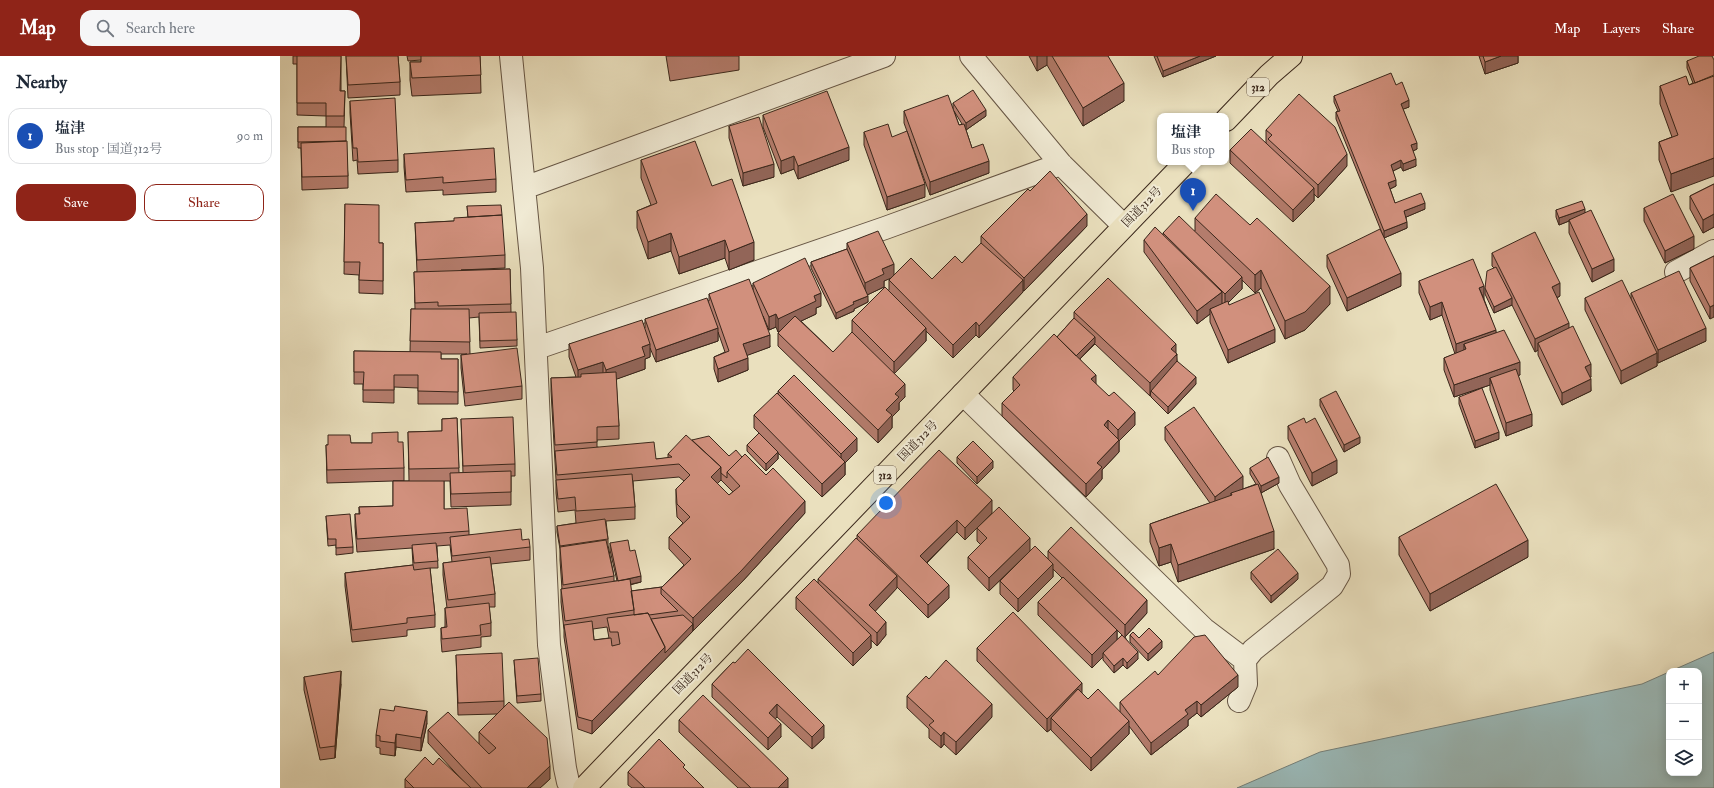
<!DOCTYPE html>
<html lang="en">
<head>
<meta charset="utf-8">
<style>
  body { margin:0; font-family:"IM FELL Double Pica","Noto Serif JP",serif; background:#f6f6f7; color:#1f2937 }
  .controls { position:absolute; right:12px; bottom:12px; display:grid; overflow:hidden; border-radius:8px; box-shadow:0 2px 10px #0003 }
  .controls button { width:36px; height:36px; display:grid; place-items:center; padding:0; border:0; border-bottom:1px solid #e0e1e3; background:#fff; color:#1f2937; font:20px sans-serif }
  .you { position:absolute; left:606px; top:447px; width:14px; height:14px; margin:-10px; border:3px solid #fff; border-radius:50%; background:#1a73e8; box-shadow:0 0 0 6px #1a73e833 }
  .badge { display:grid; place-items:center; width:26px; height:26px; border-radius:50%; background:#8f2418; color:#fff; font-size:13px; font-weight:700 }
  .pin { position:absolute; translate:-50% -33px; filter:drop-shadow(0 1px 2px #0008) }
  .pin::after { content:''; position:absolute; top:21px; width:14px; height:12px; background:inherit; clip-path:polygon(0 0,100% 0,50% 100%) }
  .popup { position:absolute; left:877px; top:57px; width:72px; height:52px; box-sizing:border-box; display:grid; place-content:center; border-radius:8px; background:#fff; filter:drop-shadow(0 1px 3px #0005); font-size:13px; white-space:nowrap; color:#747a83 }
  .popup b { font-size:15px; color:#1f2937 }
  .popup::after { content:''; position:absolute; left:50%; top:100%; margin-left:-8px; border:8px solid transparent; border-top-color:#fff }
  .list { margin:0; padding:0; list-style:none }
  h2 { display:flex; justify-content:space-between; align-items:center; height:52px; margin:0; padding:0 16px; font-size:17px }
  h2 small { font-size:13px; font-weight:400; color:#747a83 }
  .list li { display:grid; grid-template-columns:26px 1fr auto; gap:12px; align-items:center; box-sizing:border-box; height:56px; margin:0 8px 8px; padding:0 8px; border:1px solid #e0e1e3; border-radius:12px }
  .list b { display:block; font-size:15px; white-space:nowrap }
  .list p { margin:0; font-size:13px; white-space:nowrap; color:#747a83 }
  .list em { font-size:13px; font-style:normal; color:#747a83 }
  .actions { display:flex; gap:8px; padding:12px 16px }
  .actions a { flex:1; padding:9px 0; border:1px solid #8f2418; border-radius:12px; text-align:center; font-size:14px; color:#8f2418 }
  .actions .main { background:#8f2418; color:#fff }
  .icon { flex:none; width:22px; height:22px; fill:none; stroke:currentColor; stroke-width:2; stroke-linecap:round; stroke-linejoin:round }
  .map { position:relative; flex:none; width:1434px; height:732px; overflow:hidden }
  header { display:flex; align-items:center; gap:24px; box-sizing:border-box; height:56px; padding:0 20px; background:#8f2418; color:#fff }
  header strong { font-size:19px }
  nav { display:flex; gap:22px; margin-inline-start:auto; font-size:14px }
  .search { width:280px; height:36px; background:#f6f6f7; display:flex; align-items:center; gap:10px; box-sizing:border-box; padding:0 14px; border-radius:12px; color:#747a83; font-size:15px }
  main { display:flex }
  aside { flex:1; background:#fff }
  .map>svg:first-child { display:block }
  .water { fill:#9bbbbb; stroke:#74807b }
  .lines { fill:none; stroke-linecap:round; stroke-linejoin:round }
  .minor-casing { stroke:#654; stroke-width:24 }
  .highway-casing { stroke:#3a271b; stroke-width:24 }
  .minor { stroke:#f1ebd5; stroke-width:22 }
  .highway { stroke:#eae0be; stroke-width:22 }
  .wall { fill:#b47c6c; stroke:#3a271b; fill-rule:evenodd }
  .shaded-wall { fill:#926558; stroke:#3a271b }
  .building { fill:#d1907d; stroke:#3a271b }
  .labels { text-anchor:middle; dominant-baseline:central; stroke-width:4; stroke-linejoin:round; paint-order:stroke }
  .shield { fill:#f1ebd5; stroke:#716253; stroke-width:1 }
  .shield-label { font-size:11px; font-weight:bold; fill:#3a271b }
  .street-label { font-size:12px; fill:#3a271b; stroke:#f1ebd5 }
</style>
</head>
<body>
<header>
<strong>Map</strong>
<div class="search"><svg class="icon" aria-label="search" viewBox="0 0 24 24"><circle cx="10" cy="10" r="6"/><path d="M15 15l6 6"/></svg>Search here</div>
<nav><a>Map</a><a>Layers</a><a>Share</a></nav>
</header>
<main>
<aside>
<h2>Nearby<small></small></h2>
<ul class="list">
<li><span class="badge" style="background:#1a4fb4">1</span><div><b>塩津</b><p>Bus stop · 国道312号</p></div><em>90 m</em></li>
</ul>
<div class="actions"><a class="main">Save</a><a>Share</a></div>
</aside>
<div class="map">
<svg width="1434" height="732" viewBox="0 0 1434 732">
  <rect width="100%" height="100%" fill="#eae0be"/>
  <filter id="stains"><feTurbulence type="fractalNoise" baseFrequency=".005" numOctaves="4"/><feColorMatrix values="0 0 0 0 .2 0 0 0 0 .09 0 0 0 0 .02 0 0 0 .5 -.17"/></filter>
  <radialGradient id="worn" r=".72"><stop offset=".6" stop-color="#630" stop-opacity="0"/><stop offset="1" stop-color="#630" stop-opacity=".3"/></radialGradient>
  <path class="water" d="M1434,596V732H957L1040,696L1362,628L1389,616V717H1419V615H1391Z"/>
  <g class="lines">
    <g class="minor-casing">
      <path id="minor" d="M231,0L252,212L269,589L285,712L288,726L292,732
        M691,0L781,108L844,170
        M244,132L604,0
        M1396,216L1434,195
        M257,292L605,172L781,108
        M683,338L924,573L965,604
        M959,645L966,628L965,604L973,594L1052,530L1059,518L1058,509L1010,429L998,402"/>
    </g>
    <g class="highway-casing">
      <path id="highway" d="M946,64L989,19L1011,0
        M304,732L906,106"/>
    </g>
    <use href="#minor" class="minor"/>
    <use href="#highway" class="highway"/>
  </g>
  <path class="wall" d="M13,0H61V35H65L64,71L68,120V132L22,134L21,92H18V71H46V60L17,59V8H13Z
    M66,0H118L120,26V39L68,42Z
    M127,0H200L201,37L132,40L130,24V6H141V4L128,5Z
    M386,0H459V14L390,25Z
    M749,0H828L844,45L803,70L767,9L757,15Z
    M874,0H936L883,21Z
    M1199,0H1238V7L1205,18Z
    M1432,0L1391,136L1379,104V86L1392,81L1380,48V30L1409,29L1413,27L1407,12V5Z
    M1116,29L1129,51L1123,53L1137,93L1133,95L1136,110L1123,115L1121,111L1113,115L1116,130L1110,133L1115,147L1145,153L1126,161L1127,172L1104,182L1056,63V56L1058,55L1054,46V40Z
    M70,45L118,104V116L78,118L77,104L73,105L70,57Z
    M673,47L706,60L686,74L692,92L709,117L650,139L624,67V55L673,53ZM674,55L682,68L679,69Z
    M483,59L569,104L518,123L514,113L501,118L483,71Z
    M449,70L494,121L463,130L449,82Z
    M986,74L1067,110L1038,142L1034,138V145L1013,166L950,107V94L986,87Z
    M584,76L645,141L607,154L584,89Z
    M124,98L216,123V136L163,139V134L126,136L124,111Z
    M361,104L432,130L474,204L449,214L445,202L399,218L391,195L368,203L357,172V155L371,149L361,122Z
    M1434,128V171L1423,177L1410,153V140Z
    M65,148L99,187H103V238L79,237V219L64,218Z
    M187,150L225,199V212L181,214L230,213L231,256L237,284V290L200,292L199,261L189,262L190,298L242,330V343L185,350L181,312V299L187,298H161V303H178V348H138V332L114,331V347L83,346V328H74V295L130,296L131,253H135L134,216H137L135,167L174,165L188,161Z
    M1364,152L1414,193L1385,207L1364,165Z
    M1276,154L1305,157L1334,215L1312,226L1289,177V165L1279,169L1276,161Z
    M915,162L1050,248L1025,274L1005,283L981,232L975,237L962,224V233L948,247L949,249L995,286L948,307L930,266V258L917,268L864,196V184L883,179V177L915,175Z
    M807,170L744,235L743,234V236L699,282L696,279L673,302L646,275V285L614,317L625,341L619,347V354L612,361V372L598,387L498,290V277L501,275L498,276L496,271L489,274L483,260L490,291L467,299L468,314L438,326L434,313V301L445,296L438,276V285L376,306L370,292V301L365,303V313L336,323L339,370V383L317,384V391L376,403L388,402V398L412,384L449,400L462,401L525,457L461,527L413,575L312,678L298,673L284,581V574L281,546V533H282L280,504V493L277,476V470L296,467L295,454L278,456L276,437V424L271,335V322L296,321L289,301V288L365,272V263L429,245V238L473,234V227L541,250L536,252V258L521,265L553,296L572,277V264L609,234V224L610,222L604,225V231L587,239L588,246L574,253V255L556,263L531,212V206L567,193V187L614,219L652,223L682,207L701,187V180ZM399,421L404,425L396,433V446L397,461L403,467L389,481V493L404,509L382,531L351,535L350,529L361,526L350,495L330,487V494L337,525H334V520L328,489V483L326,465L355,463V451L353,425ZM441,424L453,436L449,439L437,427ZM327,571L329,582L314,584L313,573Z
    M1212,197L1280,240L1277,242L1289,272L1311,321H1310L1311,335L1282,349L1258,299V294L1255,296L1232,249L1214,257L1205,238V232L1214,212L1212,210Z
    M1047,199L1121,230L1067,255L1047,211Z
    M1434,200L1430,263L1410,225V212Z
    M1139,225L1204,243L1216,276L1240,319H1238L1252,370L1226,380L1210,334V329L1174,341L1164,314V302L1175,298L1162,259L1150,264L1139,237Z
    M1351,237L1426,285L1378,307L1377,305V310L1341,328L1305,254V242L1351,244Z
    M794,256L896,297L897,305L916,328L888,358L871,341V340H870L815,288L800,303L816,328L855,369L839,385V396L822,414V423L806,441L722,360V347L734,335L733,334V321L777,281L794,262Z
    M498,335L577,395L565,407V419L542,441L498,397V403L486,415L467,395V389L479,377L474,372V359L498,339Z
    M1179,341L1219,383L1195,392L1179,348Z
    M1040,343L1080,387L1064,396L1040,350Z
    M177,362L179,417H183L181,363L235,408V420H231V449L171,451L170,425H164V453L189,475V479L242,484L250,491V504L211,508L215,538V551H209L211,567V580L201,581V591L162,596L161,584V572L165,571V552H167L163,519V507L172,506L170,489L157,490L158,512H150L155,559V571L127,574V580L72,586L65,530V517L133,509L132,492L77,496L75,471V458H79V451L113,450V425L47,427L46,389L71,387H92L118,386L124,412V425H113H129L128,376L162,375V363Z
    M1026,367L1057,417L1032,430L1008,383V370Z
    M885,371L963,433L976,428L970,418V412L999,427L981,437L994,493L898,526L891,506L879,510L870,486V468L930,447L885,384Z
    M677,401L713,412L697,428L677,407Z
    M712,457L685,484L677,476L647,507L669,542L648,562L617,531V532L595,555L606,579L597,590L591,584V592L573,610L516,553V541L538,527V523L577,483V479Z
    M46,460L73,491V497L56,499V489L48,490Z
    M697,472L750,495L709,535L688,513V501L701,489L697,485Z
    M1119,481L1248,501L1150,555L1119,499Z
    M768,495L867,557L845,581L858,603L847,613L843,609L834,617L823,604V601L812,612L758,559V546L782,522L773,513V521L738,556L720,538V525L768,503ZM837,574L842,579L837,584Z
    M971,516L1018,523L991,547L971,523Z
    M850,579L882,592L868,605L850,586Z
    M697,592L802,638L808,643L840,656V646L878,619L958,631L921,661L917,657L908,664V670L871,699L849,670V678L811,715L771,674V673L767,676L697,605Z
    M176,599L224,645V651L270,723L260,732H125V723L153,709L185,727L148,687V674L199,688V676L217,658L178,659Z
    M234,604L261,638V645L237,647Z
    M453,606L544,682L532,693L497,661L495,663L501,681L488,694L432,641V628Z
    M24,621L61,628L55,702L40,704L24,634Z
    M627,640L712,661L676,699L664,688L661,692L649,682V673L627,652Z
    M399,664L508,732H458L399,676Z
    M147,667L141,695L116,691L115,700L100,698V692L96,691V679Z
    M405,714L424,732H352L348,729V716Z"/>
  <path class="shaded-wall" d="M757,0H767V9L757,15Z
    M920,0H936L883,21V15Z
    M1221,0H1238V7L1205,18V6Z
    M844,27V45L803,70V52Z
    M1129,44V51L1121,54V48Z
    M706,54V60L686,74V67Z
    M1137,87V93L1131,96V89Z
    M569,91V104L518,123V110Z
    M1067,98V110L1038,142V129Z
    M514,100V113L501,118V105Z
    M1434,102V120L1391,136V118Z
    M1136,103V110L1123,115V108Z
    M1121,104V111L1111,116V109Z
    M709,105V117L650,139V126Z
    M494,108V121L463,130V117Z
    M1116,124V130L1108,134V127Z
    M645,128V141L607,154V141Z
    M1034,132V145L1013,166V154Z
    M1145,147V153L1124,162V155Z
    M1305,153V160L1289,164V165L1279,169V162Z
    M807,158V170L744,235V222Z
    M1434,158V171L1423,177V164Z
    M1127,166V172L1104,182V175Z
    M391,177V195L368,203V186Z
    M1414,180V193L1385,207V195Z
    M445,184V202L399,218V201Z
    M474,186V204L449,214V196Z
    M1334,203V215L1312,226V213Z
    M614,208V221L604,225V231L585,240V227L602,213Z
    M981,214V232L975,237V219Z
    M1121,217V230L1067,255V242Z
    M962,221V233L945,250V238Z
    M743,224V236L699,282V270Z
    M1280,227V240L1272,244V231Z
    M1050,230V248L1025,274L1005,283V265Z
    M1204,230V243L1199,232Z
    M942,236V249L930,253V258L917,268V255Z
    M541,237V250L536,252V258L498,276V263L534,240Z
    M588,240V246L574,253V255L556,263V257L573,246Z
    M1232,242V249L1214,257V251Z
    M1162,246V259L1150,264V251Z
    M1434,249V261L1430,263V251Z
    M496,258V271L489,274V261Z
    M696,266V279L673,302V289Z
    M1289,267V280L1258,287V294L1255,296V283Z
    M438,272V285L376,306V294Z
    M646,272V285L614,318V306Z
    M1426,272V285L1378,307V294Z
    M995,273V286L948,307V294Z
    M1216,274V286L1186,293L1184,288V298L1176,301V288Z
    M490,279V291L463,301V288Z
    M815,281V287L793,310V303Z
    M370,288V301L365,303V313L326,327V314L362,291Z
    M896,288V300L897,298V311L871,335L870,340V327L891,293Z
    M1377,297V310L1341,328V315Z
    M468,302V314L438,326V313Z
    M323,306V319L298,327V314Z
    M1240,306V319L1212,328L1210,322V329L1174,341V329Z
    M1311,308V321L1305,324V311Z
    M816,319V332L811,323Z
    M916,321V328L888,358V351Z
    M1311,323V335L1282,349V337Z
    M625,328V341L619,347V354L612,361V372L598,387V374L606,354L615,338Z
    M855,356V369L839,385V396L822,414V423L806,441V428L817,407L838,385V374Z
    M1252,358V370L1226,380V367Z
    M828,364V377L824,369Z
    M1219,376V383L1195,392V385Z
    M1080,381V387L1064,396V389Z
    M577,382V395L565,407V419L542,441V428L561,410V398Z
    M498,396V403L486,415V408Z
    M1057,404V417L1032,430V417Z
    M713,405V412L697,428V421Z
    M441,411V424L431,434V421Z
    M963,420V433L952,439L951,437V442L935,453V441Z
    M999,421V427L981,437V430Z
    M712,444V457L685,484V472Z
    M525,445V457L461,527L413,575V562Z
    M677,464V476L640,513V500Z
    M994,475V493L898,526V509Z
    M750,482V495L709,535V522Z
    M1248,484V501L1150,555V538Z
    M891,488V506L879,510V492Z
    M773,508V521L738,556V543Z
    M1018,517V523L991,547V540Z
    M361,520V526L338,531V525Z
    M617,520V532L589,562V549Z
    M669,529V542L648,562V549Z
    M867,544V557L845,581V569Z
    M606,566V579L597,590V577Z
    M413,568V575L312,678V665L385,591Z
    M837,574V586L823,597V601L812,612V599Z
    M591,579V592L573,610V597Z
    M882,585V592L868,605V598Z
    M858,596V603L847,613V607Z
    M843,602V609L834,617V610Z
    M61,615V628L55,702V690Z
    M958,619V631L921,661V649Z
    M802,627V640L771,662V673L767,676V663Z
    M917,645V657L908,664V670L871,699V687L905,654Z
    M497,648V661L489,670V657Z
    M712,648V661L676,699V686Z
    M147,655V667L141,695V682Z
    M849,665V678L811,715V702Z
    M501,668V681L488,694V682Z
    M544,669V682L532,693V681Z
    M664,676V688L661,692V680Z
    M116,678V691L115,700V687Z
    M270,710V723L260,732H247Z
    M508,722V732H498Z"/>
  <path class="building" d="M17,0H61L60,35H65L64,60H46V47H17Z
    M66,0H118L120,26L68,29Z
    M141,0H200L201,19L132,22L130,6H141Z
    M772,0H828L844,27L803,52Z
    M877,0H920L883,15Z
    M1203,0H1221L1205,6Z
    M1419,0H1432L1434,4V19L1415,27L1407,5Z
    M1111,17L1116,29L1122,26L1129,44L1121,48L1137,87L1131,89L1136,103L1123,108L1121,104L1111,109L1116,124L1108,127L1115,147L1141,137L1145,147L1124,155L1127,166L1104,175L1056,56L1060,55L1054,40Z
    M1406,20L1409,29L1434,20V102L1391,118L1379,86L1398,79L1380,30Z
    M693,34L706,54L686,67L673,47Z
    M547,35L569,91L518,110L514,100L501,105L483,59Z
    M1019,38L1055,71L1067,98L1038,129L988,83L992,79L986,74Z
    M668,39L679,69L684,68L692,92L703,88L709,105L650,126L624,55Z
    M115,42L118,104L78,106L77,92H73L70,45Z
    M479,61L494,108L463,117L449,70Z
    M608,68L612,81L627,75L645,128L607,141L584,76Z
    M18,71H66V85L18,86Z
    M971,73L1034,132L1013,154L950,94Z
    M67,85L68,120L22,121L21,87Z
    M415,85L432,130L452,123L474,186L449,196L445,184L399,201L391,177L368,186L357,155L377,147L361,104Z
    M214,92L216,123L163,127V121L126,124L124,98Z
    M770,115L807,158L744,222L701,180L748,133L750,135Z
    M1434,128V158L1423,164L1410,140Z
    M936,138L970,169L977,162L1050,230L1025,256L1005,265L981,214L975,219L915,162Z
    M1393,138L1414,180L1385,195L1364,152Z
    M1302,145L1305,153L1279,162L1276,154Z
    M65,148L99,149V187H103V225L79,224L80,206H64Z
    M221,149L222,159L188,161L187,150Z
    M1311,154L1334,203L1312,213L1289,164Z
    M222,159L225,199L137,204L135,167L174,165V162Z
    M899,160L962,221L945,238L883,177Z
    M875,171L942,236L917,255L864,184Z
    M1100,173L1121,217L1067,242L1047,199Z
    M598,175L614,208L602,213L604,218L585,227L567,187Z
    M1255,176L1280,227L1272,231L1289,267L1255,283L1212,197Z
    M701,187L743,224L699,270L696,266L673,289L609,224L631,202L652,223L675,200L682,207Z
    M567,193L588,240L573,246L574,248L556,257L531,206Z
    M1434,200V249L1430,251L1410,212Z
    M525,202L541,237L534,240L536,245L498,263L496,258L489,261L473,227Z
    M1193,203L1204,230L1199,232L1216,274L1176,288L1162,246L1150,251L1139,225Z
    M1216,211L1232,242L1214,251L1205,232L1207,215Z
    M230,213L231,248L158,250V246L135,247L134,216Z
    M1399,215L1426,272L1378,294L1351,237Z
    M828,222L896,288L891,293L897,298L870,327L794,256Z
    M469,223L490,279L463,288L468,302L438,313L434,301L449,295L429,238Z
    M1342,224L1377,297L1341,315L1305,242Z
    M605,231L646,272L614,306L572,264Z
    M979,236L995,273L948,294L930,253L948,245L949,249Z
    M427,242L438,272L376,294L365,263Z
    M131,253H189L190,286L130,285Z
    M236,256L237,284L200,285L199,257Z
    M515,260L553,296L572,276L625,328L615,338L619,341L606,354L612,359L598,374L498,277Z
    M794,262L815,281L796,300L777,281Z
    M362,264L370,288L362,291L365,300L326,314L323,306L298,314L289,288Z
    M1293,270L1311,308L1305,311L1311,323L1282,337L1258,287Z
    M1224,274L1240,306L1174,329L1164,302L1186,293L1184,288Z
    M774,278L816,319L811,323L829,340L834,336L855,356L838,374L828,364L824,369L839,384L817,407L822,411L806,428L722,347L740,329L733,321Z
    M237,292L242,330L185,337L181,299Z
    M74,295L161,296V303H178V336L138,335V319H114V334H83L84,316H74Z
    M897,305L916,321L888,351L871,335Z
    M1236,313L1252,358L1226,367L1210,322Z
    M336,316L339,370L317,371V386L275,389L271,322L301,321V318Z
    M514,319L577,382L561,398L498,335Z
    M1202,332L1219,376L1195,385L1179,341Z
    M1056,335L1080,381L1064,389L1040,343Z
    M497,337L565,406L542,428L474,359Z
    M914,351L963,420L935,441L885,371Z
    M233,361L235,408L183,410L181,363Z
    M177,362L179,412L129,413L128,376L162,375V363Z
    M1024,362L1026,367L1035,362L1057,404L1032,417L1008,370Z
    M118,376V386H123L124,412L47,414L46,389H48V379H70L71,387H92V377Z
    M479,377L498,396L486,408L467,389Z
    M406,379L441,411L431,421L449,439L460,430L447,416L465,398L486,419L493,412L525,445L461,515L413,562L381,532L411,503L389,481L410,461L397,448L396,433L410,419L399,408L277,419L275,395L374,386L376,403L392,401L388,398Z
    M429,380L449,400L456,394L462,401L447,416V422L441,417V411L412,384Z
    M693,385L713,405L697,421L677,401Z
    M659,394L712,444L685,472L677,464L640,500L669,529L648,549L577,479Z
    M988,401L999,421L981,430L970,412Z
    M231,415V436L171,438L170,417Z
    M352,418L355,451L296,455L295,441L278,443L276,424Z
    M113,425H164V453L187,452L189,475L77,483L75,458H80L79,451L113,450Z
    M978,428L994,475L898,509L891,488L879,492L870,468L952,439L951,437Z
    M1216,428L1248,484L1150,538L1119,481Z
    M719,451L750,482L709,522L688,501L707,482L697,472Z
    M70,458L73,491L56,492V483H48L46,460Z
    M325,463L328,483L280,490L277,470Z
    M791,471L867,544L845,569L768,495Z
    M241,473L242,484L249,483L250,491L172,500L170,481Z
    M576,482L617,520L589,549L606,566L597,577L538,523Z
    M326,484L334,520L283,529L280,491Z
    M348,484L350,495L355,494L361,520L338,525L330,487Z
    M156,487L158,505L134,507L132,489Z
    M755,490L773,508L738,543L720,525Z
    M998,493L1018,517L991,540L971,516Z
    M210,501L215,538L168,544L163,507Z
    M133,509L134,514L150,512L155,559L127,562V567L72,574L65,517Z
    M783,521L837,574L812,599L758,546Z
    M350,523L354,554L285,565L281,533Z
    M534,523L591,579L573,597L516,541Z
    M382,531L381,532V538L398,555L369,559L368,557L354,559V554L351,535Z
    M209,547L211,567L200,569L201,579L162,583L161,572L167,571L165,552Z
    M733,556L802,627L767,663L697,592Z
    M368,557L385,591L312,665L298,661L284,569L312,565L314,584L331,582L332,590L340,588L338,576H330L327,562Z
    M403,559L413,568L385,597V591L371,563Z
    M869,572L882,585L868,598L850,579L853,576L859,582Z
    M842,579L858,596L847,607L843,602L834,610L823,597Z
    M925,579L958,619L921,649L917,645L905,654L908,658L871,687L840,646L875,615L878,619L914,581Z
    M468,593L544,669L532,681L497,648L489,657L501,668L488,682L432,628L453,606L455,607Z
    M222,597L224,645L178,647L176,599Z
    M258,602L261,638L237,640L234,604Z
    M666,604L712,648L676,686L664,676L661,680L649,669L654,665L627,640L646,620L649,623Z
    M61,615L55,690L40,692L24,621Z
    M798,633L808,643L818,633L849,665L811,702L771,662Z
    M423,639L508,722L498,732H471L399,664Z
    M229,646L267,682L270,710L247,732H202L148,674L168,656L209,698L216,692L199,676Z
    M115,650L147,655L141,682L116,678L115,687L100,685V680L96,679L100,653L114,655Z
    M379,683L405,709L403,711L424,732H365L348,716Z
    M145,701L153,709L159,702L191,732H134L125,723Z"/>
  <g class="labels">
    <g class="shield">
      <rect x="967" y="22" width="22" height="18" rx="3"/>
      <rect x="594" y="410" width="22" height="18" rx="3"/>
    </g>
    <g class="shield-label">
      <text x="978" y="31">312</text>
      <text x="605" y="419">312</text>
    </g>
    <g class="street-label">
      <text transform="translate(862 151) rotate(-46)">国道312号</text>
      <text transform="translate(638 385) rotate(-46)">国道312号</text>
      <text transform="translate(413 618) rotate(-46)">国道312号</text>
    </g>
  </g>
  <rect width="100%" height="100%" filter="url(#stains)"/>
  <rect width="100%" height="100%" fill="url(#worn)"/>
</svg>
<div class="controls">
<button>+</button>
<button>−</button>
<button><svg class="icon" aria-label="layers" viewBox="0 0 24 24"><path d="M12 4l9 5-9 5-9-5zM3 14l9 5 9-5"/></svg></button>
</div>
<div class="you"></div>
<div class="pin badge" style="left:913px;top:155px;background:#1a4fb4">1</div>
<div class="popup"><b>塩津</b>Bus stop</div>
</div>
</main>
</body>
</html>
